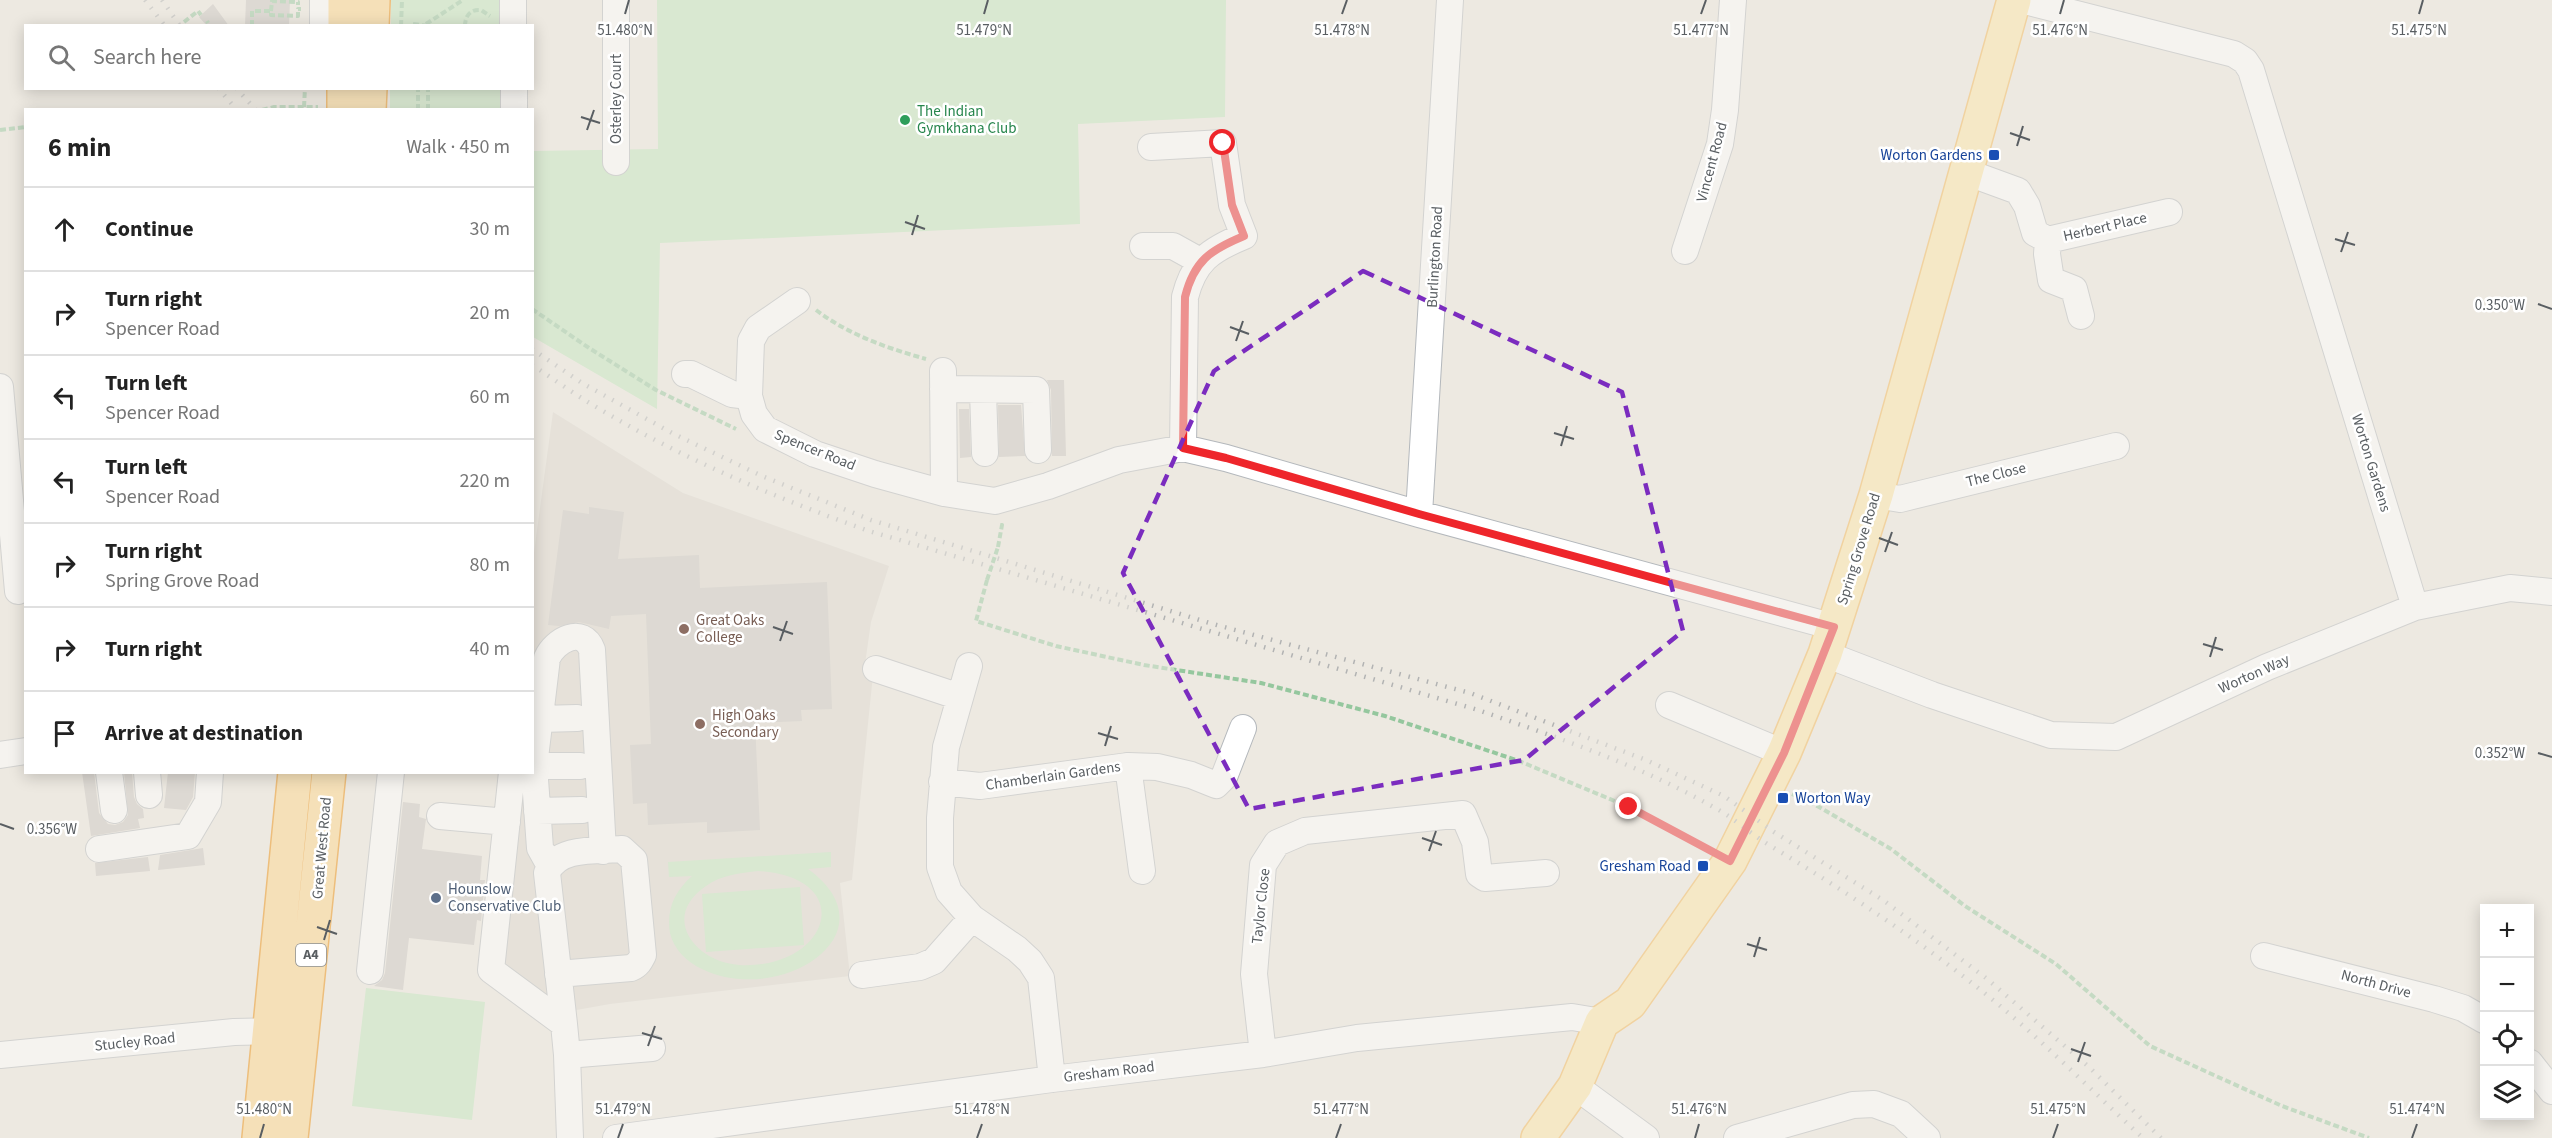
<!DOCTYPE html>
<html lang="en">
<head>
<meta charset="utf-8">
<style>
  body { margin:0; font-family:"Source Sans 3",sans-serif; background:#f6f6f6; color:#222 }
  .controls { position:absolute; right:18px; bottom:18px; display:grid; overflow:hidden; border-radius:0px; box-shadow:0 3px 15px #0003 }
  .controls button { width:54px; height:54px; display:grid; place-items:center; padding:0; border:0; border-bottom:2px solid #e0e0e0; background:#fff; color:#222; font:30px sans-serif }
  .stop { position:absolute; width:18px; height:18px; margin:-14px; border:4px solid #ee262b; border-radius:50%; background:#fff }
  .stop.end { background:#ee262b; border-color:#fff; box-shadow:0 2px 6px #0008 }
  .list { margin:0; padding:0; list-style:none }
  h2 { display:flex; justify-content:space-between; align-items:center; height:78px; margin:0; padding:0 24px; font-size:26px }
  h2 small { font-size:20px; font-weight:400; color:#767676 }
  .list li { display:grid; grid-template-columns:39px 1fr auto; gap:18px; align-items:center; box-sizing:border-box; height:84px; padding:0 24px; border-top:2px solid #e0e0e0 }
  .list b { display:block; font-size:22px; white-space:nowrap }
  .list p { margin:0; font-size:20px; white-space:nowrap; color:#767676 }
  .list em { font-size:20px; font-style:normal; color:#767676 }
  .icon { flex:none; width:33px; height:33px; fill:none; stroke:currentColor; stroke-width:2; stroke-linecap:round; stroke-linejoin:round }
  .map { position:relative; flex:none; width:2552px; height:1138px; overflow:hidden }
  .search { position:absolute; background:#fff; box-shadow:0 3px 15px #0003; left:24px; top:24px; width:510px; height:66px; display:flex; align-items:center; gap:15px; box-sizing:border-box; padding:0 21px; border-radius:0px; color:#767676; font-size:22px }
  .panel { position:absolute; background:#fff; box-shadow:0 3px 15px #0003; left:24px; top:108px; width:510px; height:666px; border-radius:0px }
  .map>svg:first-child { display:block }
  .education { fill:#ddd8cf }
  .green { fill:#c0e6bc; fill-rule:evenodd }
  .building { fill:#cac5c0 }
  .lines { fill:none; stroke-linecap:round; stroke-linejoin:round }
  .minor-casing { stroke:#b4b8bc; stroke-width:28 }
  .major-casing { stroke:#f5b751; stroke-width:36 }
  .highway-casing { stroke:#ee8b00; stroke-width:36 }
  .path { stroke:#95c79e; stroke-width:4; stroke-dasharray:6 3; stroke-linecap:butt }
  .minor { stroke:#fff; stroke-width:26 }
  .major { stroke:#ffe7a4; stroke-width:33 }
  .highway { stroke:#ffd486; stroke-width:33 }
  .rail { stroke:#b2b3b3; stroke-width:4.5; stroke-dasharray:1.5 8; stroke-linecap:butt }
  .path-bridge { stroke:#95c79e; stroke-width:4; stroke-dasharray:6 3; stroke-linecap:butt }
  .route { stroke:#ee262b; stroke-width:8 }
  .marked { fill:none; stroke:#7b2cbf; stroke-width:4.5; stroke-dasharray:12 8; stroke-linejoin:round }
  .ticks { fill:none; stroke:#595e62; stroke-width:2 }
  .leisure-dot { fill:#2e9e5b; stroke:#fff; stroke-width:2 }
  .transit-dot { fill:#1a4fb4; stroke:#fff; stroke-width:2 }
  .education-dot { fill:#8d6e63; stroke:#fff; stroke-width:2 }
  .service-dot { fill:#5c6f8a; stroke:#fff; stroke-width:2 }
  .labels { text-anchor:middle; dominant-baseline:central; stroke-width:5; stroke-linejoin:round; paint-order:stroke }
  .shield { fill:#fff; stroke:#8b8e91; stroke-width:1.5 }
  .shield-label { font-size:14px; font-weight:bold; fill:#595e62 }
  .street-label { font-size:15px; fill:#595e62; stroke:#fff }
  .leisure-label { font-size:15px; fill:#27864d; stroke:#fff; text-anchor:start }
  .transit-label { font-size:15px; fill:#164399; stroke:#fff; text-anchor:end }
  .education-label { font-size:15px; fill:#785e54; stroke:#fff; text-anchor:start }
  .service-label { font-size:15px; fill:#4e5e75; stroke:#fff; text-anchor:start }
  .ticks-label { font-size:15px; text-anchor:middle; fill:#595e62; stroke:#fff; stroke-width:5; stroke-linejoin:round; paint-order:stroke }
</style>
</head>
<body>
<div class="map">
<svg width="2552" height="1138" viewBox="0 0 2552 1138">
  <rect width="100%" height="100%" fill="#ede9e1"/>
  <path class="education" d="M553,412L683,493L889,566L871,622L864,671L873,675L852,880L840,883L850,976L610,1004L560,1013L498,960L518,773L532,772V567Z"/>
  <path class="green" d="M391,0H524V25L391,26Z
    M657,0H1226L1225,117L1078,124L1080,224L660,243L657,409L533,337V151L658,149Z
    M390,89H525V109L390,110Z
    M831,852V867L808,869C896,933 780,1007 702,969C687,962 674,950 670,933C666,909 675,891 692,876L669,877L668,862ZM758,871C859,877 830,970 739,965C695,962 660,917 706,886C721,875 740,873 758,871Z
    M800,887L804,945L706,952L702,894Z
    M366,988L485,1002L472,1120L352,1106Z"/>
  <path class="building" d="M246,0H290L289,26H245Z
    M213,4L229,26H207L199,17Z
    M1047,380H1064L1066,456H1052L1051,390Z
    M998,405H1021L1025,456L999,457Z
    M959,409H969L971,457L960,458Z
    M589,507L624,512L618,559L699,555L700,588L827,582L832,709L801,710L802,721L755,723L760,830L707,833V822L648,825L647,803L633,804L630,745L651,744L646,614L611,616L609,629L579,622L559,626L548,625L563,510L589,514Z
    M82,772H94L99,813L108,824L115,825L123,822L128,815L124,772H132L134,797L137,804L143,809L144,818L138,819L140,828L91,836Z
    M168,772H195L193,797L186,810L164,808Z
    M403,802L420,804L419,817L426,819L422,849L482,856L480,880H485L481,921L477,920L474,945L409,938L403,990L374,986L382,980L385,973Z
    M203,848L205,865L158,870L160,855Z
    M148,857L150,871L96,876L95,863Z"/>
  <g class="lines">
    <g class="minor-casing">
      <path id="minor" d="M323,0V26
        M513,0V26
        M616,0V162
        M2021,0L2234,54L2245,61L2251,70L2415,607
        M514,88V110
        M1151,147L1223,143L1232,205L1244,236C1210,250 1194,261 1185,297L1183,448
        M1966,172L2018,191L2027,206L2035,233L2048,240L2169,212
        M2048,240L2047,254L2051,280L2074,289L2081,316
        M1143,246H1173L1200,261
        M1685,251L1720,144L1725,110L1733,0
        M797,301L758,328L751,341L749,396L754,414L765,429L815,454L875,474L944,493L943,371
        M685,374H691L732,394L749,396
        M0,387L18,591
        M943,389L1036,390L1038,450
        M983,391L985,453
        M944,493L995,501L1048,486L1119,460L1183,448L1226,458L1419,514L1834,627
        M1876,495L1900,499L2116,446
        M1419,514L1450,0
        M1825,654L1932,695L2051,735L2116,737L2267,667L2415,607L2510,588L2552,592
        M969,666L946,747L940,818V867L949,892L972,918L1017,949L1030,961L1041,978L1052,1079
        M876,669L960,697
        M1669,705L1784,753
        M540,719L577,718
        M0,755L26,751
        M534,766H580
        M1128,766L1142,871
        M109,772L114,810
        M147,772L149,795
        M512,772L491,970L564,1024L567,1055L570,1138
        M942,782L980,786L1128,766L1157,767L1191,775L1216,785L1224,777L1243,728
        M537,811L582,810
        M440,816L507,822
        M99,849L188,836L208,802L210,772
        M550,866L540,848L534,766L547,658C555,640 583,625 592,650L603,851
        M2264,956L2434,999L2463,1008L2484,1020
        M370,971L391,772
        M558,974L631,968C638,965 640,961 643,955L634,860L622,849C598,851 557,846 547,873L564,1024
        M862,975L920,967L934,961L972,918
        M1263,1054L1254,974L1263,865L1277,843L1305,831L1463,814L1475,842L1479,874L1485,878L1546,873
        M0,1055L234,1032L271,1031
        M567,1055L652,1048
        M2530,1063L2552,1091
        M1575,1086L1646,1138
        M616,1138L1052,1079L1263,1054L1357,1038L1572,1017L1602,1022
        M1737,1138L1853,1105L1874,1104L1901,1114L1927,1138"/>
    </g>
    <g class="major-casing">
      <path id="major" d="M1538,1138L1575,1086L1602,1022L1630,1003L1730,861L1784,753L1825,654L1876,495L2014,0"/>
    </g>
    <g class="highway-casing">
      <path id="highway" d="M345,26V0
        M372,26L373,0
        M344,110V88
        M369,110L370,88
        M259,1138L295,772
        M291,1138L329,772"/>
    </g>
    <path class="path" d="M271,11L272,1L298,2V5
      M207,21L208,23
      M184,22L198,11L201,15
      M413,24L429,26
      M426,24L463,0
      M252,26V11H271V15L298,16V9H301
      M401,26L402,0
      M465,26C465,15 471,9 481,10L490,16
      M304,107L305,88
      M262,110L274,107H318
      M418,110V88
      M428,110V88
      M0,130L26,127
      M532,309L589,348L656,390L736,429
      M816,310C849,335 887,348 926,359
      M998,547L1002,525H998
      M987,580L976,621L1056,646L1144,665L1261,683L1385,716L1519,761L1629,807L1708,849
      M1792,794L1819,807L1891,849L1965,906L2056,964L2150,1046L2282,1106L2369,1138"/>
    <use href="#minor" class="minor"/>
    <use href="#major" class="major"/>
    <use href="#highway" class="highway"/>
    <path class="rail" d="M145,0L165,26
      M162,0L180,26
      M218,88L237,110
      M236,88L256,110
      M532,349L582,383L672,433L762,476L871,520L1213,624L1470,693L1646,760L1724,796L1774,832L1883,900L1986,978L2089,1067L2161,1138
      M532,365C554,379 575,395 598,408C683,459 776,498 869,531L1478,710C1559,738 1642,766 1717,809C1735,819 1751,834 1769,845C1847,892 1922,942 1993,1000C2045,1043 2093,1092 2143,1138"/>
    <path class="path-bridge" d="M987,580L998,547"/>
  </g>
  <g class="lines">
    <path class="route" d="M1223,143L1232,205L1244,236C1210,250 1194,261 1185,297L1183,448L1226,458L1419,514L1834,627L1784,753L1730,861L1629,807"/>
  </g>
  <path d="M0 0H2552V1138H0ZM1363,271L1622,392L1683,631L1524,760L1249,809L1123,573L1214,371Z" fill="#ede9e1" fill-opacity=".55" fill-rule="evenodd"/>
  <path class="marked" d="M1363,271L1622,392L1683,631L1524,760L1249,809L1123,573L1214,371Z"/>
  <path class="ticks" d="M625,14L629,0M984,14L988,0M1342,14L1347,0M1701,14L1706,0M2060,14L2064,0M2419,14L2423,0M581,117L600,123M587,130L594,110M2010,133L2030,140M2017,146L2023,126M905,222L925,229M912,235L918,215M2335,239L2355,245M2341,252L2348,232M2538,304L2552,309M1230,327L1249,334M1236,341L1243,321M1554,433L1574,439M1561,446L1567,426M1879,538L1898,545M1885,552L1892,532M773,627L793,634M780,641L787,621M2203,644L2223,650M2210,657L2216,637M1098,733L1118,739M1105,746L1111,726M2538,753L2552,757M0,824L14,829M1422,838L1442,845M1429,851L1436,831M317,927L337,934M324,940L330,920M1747,944L1767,950M1754,957L1760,937M642,1033L662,1039M648,1046L655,1026M2071,1049L2091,1056M2078,1062L2085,1042M260,1138L264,1124M618,1138L623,1124M977,1138L982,1124M1336,1138L1341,1124M1695,1138L1699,1124M2053,1138L2058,1124M2412,1138L2417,1124"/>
  <circle class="leisure-dot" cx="905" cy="120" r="6"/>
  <g class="transit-dot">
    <rect x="1988" y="149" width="12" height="12" rx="3"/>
    <rect x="1777" y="792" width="12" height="12" rx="3"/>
    <rect x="1697" y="860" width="12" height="12" rx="3"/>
  </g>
  <g class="education-dot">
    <circle cx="684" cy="629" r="6"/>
    <circle cx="700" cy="724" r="6"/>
  </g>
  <circle class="service-dot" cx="436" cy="898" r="6"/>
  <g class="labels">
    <rect class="shield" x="296" y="944" width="30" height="22" rx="4.5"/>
    <g class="shield-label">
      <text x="311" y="955">A4</text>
    </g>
    <g class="street-label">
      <text transform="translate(616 99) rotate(-90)">Osterley Court</text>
      <text transform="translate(1712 162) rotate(-75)">Vincent Road</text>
      <text transform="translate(2105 227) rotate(-13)">Herbert Place</text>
      <text transform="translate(1435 257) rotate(-87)">Burlington Road</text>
      <text transform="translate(815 450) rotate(22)">Spencer Road</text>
      <text transform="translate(2371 463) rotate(73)">Worton Gardens</text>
      <text transform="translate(1996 475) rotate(-14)">The Close</text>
      <text transform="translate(1859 549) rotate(-73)">Spring Grove Road</text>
      <text transform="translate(2254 674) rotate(-24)">Worton Way</text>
      <text transform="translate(1053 776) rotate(-8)">Chamberlain Gardens</text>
      <text transform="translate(322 848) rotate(-85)">Great West Road</text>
      <text transform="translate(1261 906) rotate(-84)">Taylor Close</text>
      <text transform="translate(2376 984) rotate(15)">North Drive</text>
      <text transform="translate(135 1042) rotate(-6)">Stucley Road</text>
      <text transform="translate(1109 1072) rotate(-7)">Gresham Road</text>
    </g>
    <g class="leisure-label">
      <text x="917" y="111">The Indian<tspan x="917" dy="17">Gymkhana Club</tspan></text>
    </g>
    <g class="transit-label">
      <text x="1982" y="155">Worton Gardens</text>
      <text x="1795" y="798" text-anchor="start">Worton Way</text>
      <text x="1691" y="866">Gresham Road</text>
    </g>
    <g class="education-label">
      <text x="696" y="620">Great Oaks<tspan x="696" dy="17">College</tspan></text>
      <text x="712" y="715">High Oaks<tspan x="712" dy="17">Secondary</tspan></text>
    </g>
    <g class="service-label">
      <text x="448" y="889">Hounslow<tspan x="448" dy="17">Conservative Club</tspan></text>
    </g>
  </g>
  <g class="ticks-label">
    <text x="625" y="35">51.480°N</text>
    <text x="984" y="35">51.479°N</text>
    <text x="1342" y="35">51.478°N</text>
    <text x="1701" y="35">51.477°N</text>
    <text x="2060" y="35">51.476°N</text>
    <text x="2419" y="35">51.475°N</text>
    <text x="2500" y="310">0.350°W</text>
    <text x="2500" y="758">0.352°W</text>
    <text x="52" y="834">0.356°W</text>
    <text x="264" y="1114">51.480°N</text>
    <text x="623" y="1114">51.479°N</text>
    <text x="982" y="1114">51.478°N</text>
    <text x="1341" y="1114">51.477°N</text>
    <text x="1699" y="1114">51.476°N</text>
    <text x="2058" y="1114">51.475°N</text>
    <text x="2417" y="1114">51.474°N</text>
  </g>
</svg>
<div class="controls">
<button>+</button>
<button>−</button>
<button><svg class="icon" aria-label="locate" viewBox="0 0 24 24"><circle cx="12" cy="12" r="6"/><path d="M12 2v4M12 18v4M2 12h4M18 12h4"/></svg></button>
<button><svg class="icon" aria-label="layers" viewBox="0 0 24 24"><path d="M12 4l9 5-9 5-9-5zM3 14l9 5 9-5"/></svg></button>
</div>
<div class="stop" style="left:1223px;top:143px"></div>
<div class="stop end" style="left:1629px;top:807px"></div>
<div class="search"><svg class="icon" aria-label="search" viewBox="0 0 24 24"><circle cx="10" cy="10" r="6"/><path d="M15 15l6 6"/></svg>Search here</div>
<section class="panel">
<h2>6 min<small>Walk · 450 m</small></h2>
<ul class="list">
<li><svg class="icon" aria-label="ahead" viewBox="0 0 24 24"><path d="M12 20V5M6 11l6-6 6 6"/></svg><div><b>Continue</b></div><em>30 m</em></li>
<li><svg class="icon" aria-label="right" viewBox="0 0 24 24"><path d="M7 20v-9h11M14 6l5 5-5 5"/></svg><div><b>Turn right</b><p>Spencer Road</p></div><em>20 m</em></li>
<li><svg class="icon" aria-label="left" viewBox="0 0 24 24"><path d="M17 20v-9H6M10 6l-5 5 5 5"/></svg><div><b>Turn left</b><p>Spencer Road</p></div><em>60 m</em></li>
<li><svg class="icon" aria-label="left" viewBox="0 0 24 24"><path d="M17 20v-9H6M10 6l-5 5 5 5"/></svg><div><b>Turn left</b><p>Spencer Road</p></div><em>220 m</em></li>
<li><svg class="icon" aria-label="right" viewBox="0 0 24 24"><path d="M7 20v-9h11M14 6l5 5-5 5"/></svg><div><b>Turn right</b><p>Spring Grove Road</p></div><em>80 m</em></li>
<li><svg class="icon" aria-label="right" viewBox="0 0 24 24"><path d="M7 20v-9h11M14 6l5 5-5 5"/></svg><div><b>Turn right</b></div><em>40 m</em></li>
<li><svg class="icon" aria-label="arrive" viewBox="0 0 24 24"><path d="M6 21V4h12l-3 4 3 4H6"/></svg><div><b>Arrive at destination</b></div></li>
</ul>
</section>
</div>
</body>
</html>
